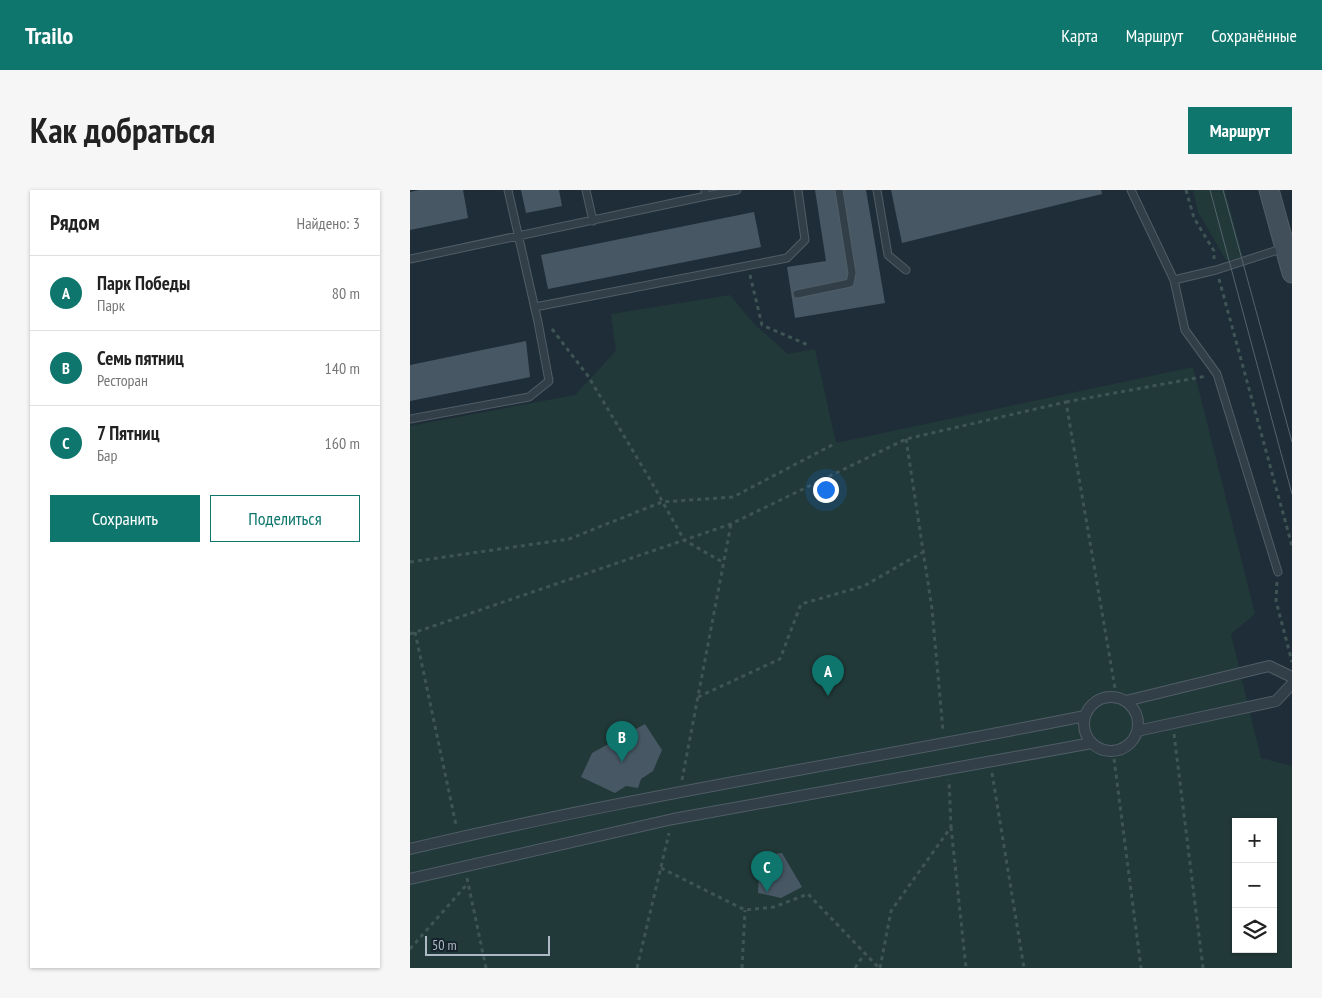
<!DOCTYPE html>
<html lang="ru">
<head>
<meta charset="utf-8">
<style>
  body { margin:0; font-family:"PT Sans Narrow",sans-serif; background:#f6f6f6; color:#222 }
  .controls { position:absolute; right:15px; bottom:15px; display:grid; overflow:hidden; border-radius:0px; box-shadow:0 1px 4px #0004 }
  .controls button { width:45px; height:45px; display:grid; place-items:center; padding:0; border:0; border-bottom:1px solid #e0e0e0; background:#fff; color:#222; font:25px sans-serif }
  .scale { position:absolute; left:15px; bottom:12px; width:125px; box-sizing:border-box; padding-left:5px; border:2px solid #adbac5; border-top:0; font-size:14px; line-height:18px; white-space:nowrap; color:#adbac5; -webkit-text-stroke:4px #18242d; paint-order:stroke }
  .you { position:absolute; left:415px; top:299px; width:18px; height:18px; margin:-12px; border:4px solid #fff; border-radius:50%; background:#1a73e8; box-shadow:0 0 0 8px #1a73e833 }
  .badge { display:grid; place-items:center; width:32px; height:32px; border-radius:50%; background:#0f766e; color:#fff; font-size:16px; font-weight:700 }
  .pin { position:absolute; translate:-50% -41px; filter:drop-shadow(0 1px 2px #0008) }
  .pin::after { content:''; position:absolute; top:26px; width:18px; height:15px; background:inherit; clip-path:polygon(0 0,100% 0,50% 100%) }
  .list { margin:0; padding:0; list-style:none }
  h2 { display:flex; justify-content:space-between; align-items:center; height:65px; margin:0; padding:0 20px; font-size:21px }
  h2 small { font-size:16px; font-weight:400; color:#767676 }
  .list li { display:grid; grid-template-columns:32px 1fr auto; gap:15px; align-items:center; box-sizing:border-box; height:75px; padding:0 20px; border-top:1px solid #e0e0e0 }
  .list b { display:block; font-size:19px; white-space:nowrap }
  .list p { margin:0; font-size:16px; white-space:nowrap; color:#767676 }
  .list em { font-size:16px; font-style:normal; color:#767676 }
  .actions { display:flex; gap:10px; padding:15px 20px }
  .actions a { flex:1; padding:11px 0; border:1px solid #0f766e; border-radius:0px; text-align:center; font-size:18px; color:#0f766e }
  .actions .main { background:#0f766e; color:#fff }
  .icon { flex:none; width:28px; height:28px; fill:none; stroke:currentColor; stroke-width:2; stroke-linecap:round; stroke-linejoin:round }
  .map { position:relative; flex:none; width:882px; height:778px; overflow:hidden; border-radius:0px }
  header { display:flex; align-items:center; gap:30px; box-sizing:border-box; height:70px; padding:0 25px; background:#0f766e; color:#fff }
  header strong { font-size:24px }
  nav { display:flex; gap:28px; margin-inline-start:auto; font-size:18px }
  .intro { display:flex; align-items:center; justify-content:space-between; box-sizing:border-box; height:120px; padding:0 30px }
  h1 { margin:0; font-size:35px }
  .button { padding:12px 22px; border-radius:0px; background:#0f766e; color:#fff; font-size:18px; font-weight:700 }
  main { display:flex; gap:30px; padding:0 30px }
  aside { flex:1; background:#fff; border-radius:0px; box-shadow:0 1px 4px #0004 }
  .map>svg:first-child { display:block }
  .green { fill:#213938; fill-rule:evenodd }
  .building { fill:#475864 }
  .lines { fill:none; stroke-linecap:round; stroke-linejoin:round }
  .service-casing { stroke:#505d66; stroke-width:9 }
  .pedestrian-casing { stroke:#505d66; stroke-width:12 }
  .secondary-casing { stroke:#505d66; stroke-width:21 }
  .path { stroke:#3f5555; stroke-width:3; stroke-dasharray:4 4; stroke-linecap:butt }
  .service { stroke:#333f48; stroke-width:7 }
  .pedestrian { stroke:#333f48; stroke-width:10 }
  .secondary { stroke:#414f5b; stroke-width:19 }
  .tram { stroke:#546470; stroke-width:1 }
</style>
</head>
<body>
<header>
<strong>Trailo</strong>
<nav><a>Карта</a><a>Маршрут</a><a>Сохранённые</a></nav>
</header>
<div class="intro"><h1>Как добраться</h1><a class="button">Маршрут</a></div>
<main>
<aside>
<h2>Рядом<small>Найдено: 3</small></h2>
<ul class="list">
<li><span class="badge">A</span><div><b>Парк Победы</b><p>Парк</p></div><em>80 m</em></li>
<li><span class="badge">B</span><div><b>Семь пятниц</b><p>Ресторан</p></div><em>140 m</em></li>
<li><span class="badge">C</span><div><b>7 Пятниц</b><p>Бар</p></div><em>160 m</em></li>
</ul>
<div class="actions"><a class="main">Сохранить</a><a>Поделиться</a></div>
</aside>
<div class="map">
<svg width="882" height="778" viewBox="0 0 882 778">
  <rect width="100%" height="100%" fill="#1f2d38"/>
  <path class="green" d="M783,0H815L833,68L816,70L788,22Z
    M320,105L344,134L378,164L405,159L426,253L783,177L845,424L821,444L851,568L882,576V778H0V236L165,205L206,161L201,124ZM826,632H863V759H826Z"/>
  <path class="building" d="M9,0H53L58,28L0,40V2Z
    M111,0H149L152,16L116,23Z
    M405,0H456L475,113L385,128L377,77L416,71Z
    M481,0H691L692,4L492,53Z
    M344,22L351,57L138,99L131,65Z
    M116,151L120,187L0,211V175Z
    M235,534L252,560L243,581L231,589L228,598L216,596L205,603L171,587L182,563Z
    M372,663L392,697L371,708L348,703L350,666Z"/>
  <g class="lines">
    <g class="service-casing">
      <path id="service" d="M176,0L183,31
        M295,0L296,6L327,0
        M467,0L478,65L496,80
        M721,0L764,90L806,80L874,58
        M0,69L296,6
        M764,90L775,140L807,184L868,382
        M387,104L440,93L442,83L429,0
        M125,117L377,68L395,50L388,0
        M0,229L119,207L139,191L128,132L98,0"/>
    </g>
    <g class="pedestrian-casing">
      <path id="pedestrian" d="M674 534a27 27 0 1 1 54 0a27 27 0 1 1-54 0Z
        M716,511L859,476L882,487
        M727,541L866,511L882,494
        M0,659C223,606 450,571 675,526
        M0,689L263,629L682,553"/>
    </g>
    <g class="secondary-casing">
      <path id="secondary" d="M859,0L882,83"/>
    </g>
    <path class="path" d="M776,0L784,28L804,61V69
      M340,85L352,135L398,155
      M809,89L882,356
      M142,139L178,186L238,286L274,350L314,373
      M656,212L797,186
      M496,249L522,419L533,541
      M0,372L159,349L252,312L323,307L426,253
      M867,392L866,411L882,472
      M5,442L46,635
      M0,444L321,334L496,249L656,212L706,504
      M288,507L370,469L391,414L454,396L513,362
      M764,544L793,778
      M703,561L731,778
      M582,583L614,778
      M272,590L321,334
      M541,637L556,778
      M251,678L335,720L364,717L398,704L469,778
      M57,688L76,778
      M0,759L58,693
      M227,778L259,643
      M332,778L335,720
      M445,778L455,763
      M470,778L481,721L541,637L539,590"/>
    <use href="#service" class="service"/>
    <use href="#pedestrian" class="pedestrian"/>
    <use href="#secondary" class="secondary"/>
    <path class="tram" d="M800,0L882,304
      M813,0L882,252"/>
  </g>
</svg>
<div class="controls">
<button>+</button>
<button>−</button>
<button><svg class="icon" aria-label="layers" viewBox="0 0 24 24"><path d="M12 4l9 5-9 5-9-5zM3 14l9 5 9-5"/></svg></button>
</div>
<div class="scale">50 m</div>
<div class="you"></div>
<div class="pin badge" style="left:418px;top:506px">A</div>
<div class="pin badge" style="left:212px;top:572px">B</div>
<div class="pin badge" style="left:357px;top:702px">C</div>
</div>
</main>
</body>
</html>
